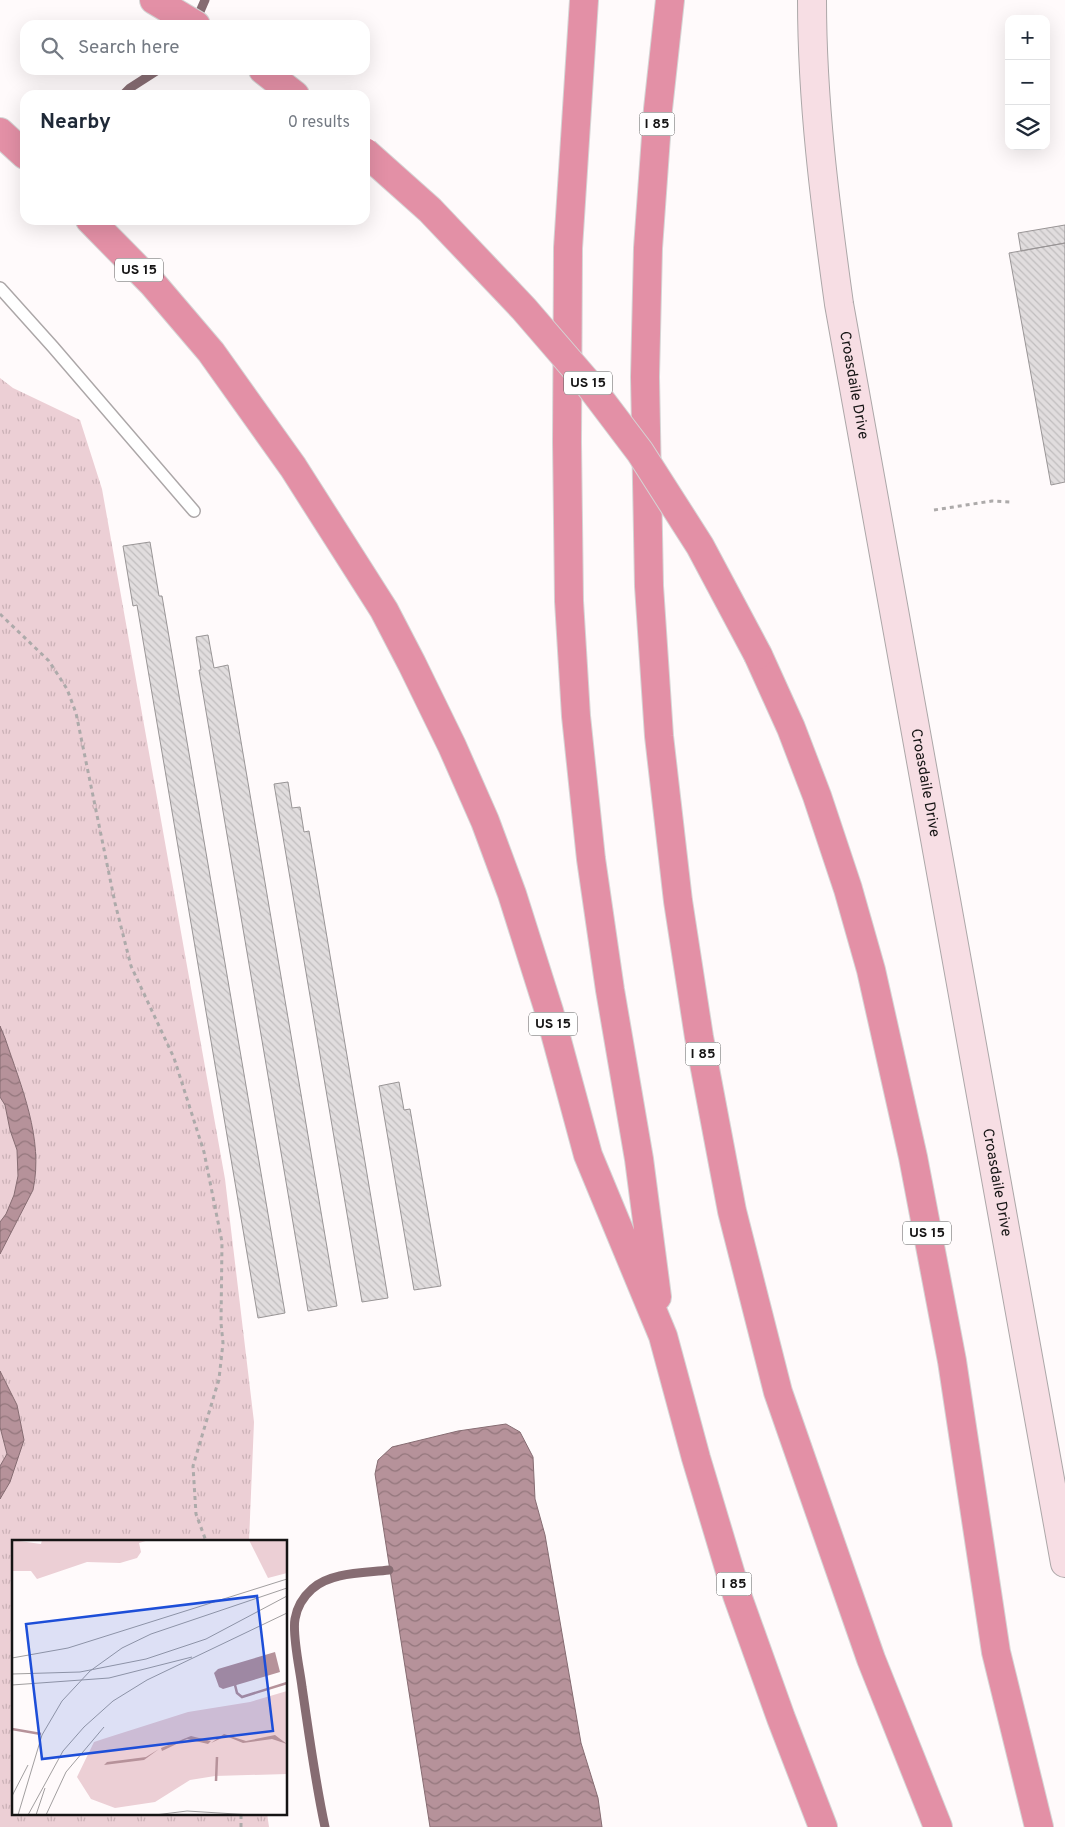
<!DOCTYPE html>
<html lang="en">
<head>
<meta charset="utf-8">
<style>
  body { margin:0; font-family:Overpass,sans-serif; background:#f2f2f3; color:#1f2937 }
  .controls { position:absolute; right:15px; top:15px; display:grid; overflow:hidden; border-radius:10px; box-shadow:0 5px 20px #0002 }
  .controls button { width:45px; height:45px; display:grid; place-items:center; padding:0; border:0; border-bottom:1px solid #e0e1e3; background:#fff; color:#1f2937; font:25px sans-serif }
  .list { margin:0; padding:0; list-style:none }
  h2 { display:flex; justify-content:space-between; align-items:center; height:65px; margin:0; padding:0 20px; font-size:21px }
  h2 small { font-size:16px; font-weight:400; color:#747a83 }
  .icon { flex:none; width:28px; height:28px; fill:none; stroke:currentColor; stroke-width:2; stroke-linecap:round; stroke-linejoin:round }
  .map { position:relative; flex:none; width:1065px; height:1827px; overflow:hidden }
  .search { position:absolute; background:#fff; box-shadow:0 5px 20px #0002; left:20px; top:20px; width:350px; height:55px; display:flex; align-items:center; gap:12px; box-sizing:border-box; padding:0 18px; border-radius:15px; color:#747a83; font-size:19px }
  .panel { position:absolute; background:#fff; box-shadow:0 5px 20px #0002; left:20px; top:90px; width:350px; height:135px; border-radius:15px }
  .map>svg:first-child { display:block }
  .grass { fill:url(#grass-tufts) }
  .water { fill:url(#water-waves); stroke:#866c72 }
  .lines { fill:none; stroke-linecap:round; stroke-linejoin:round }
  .stream { stroke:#866c72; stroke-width:9 }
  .building { fill:url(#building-back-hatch); stroke:#999596 }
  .lane-casing { stroke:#aca7a8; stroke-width:14 }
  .secondary-casing { stroke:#aca7a8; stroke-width:30 }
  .highway-casing { stroke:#d5d5d5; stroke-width:30 }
  .path { stroke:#adaaaa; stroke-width:3; stroke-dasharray:4 4; stroke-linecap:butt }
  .lane { stroke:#fff; stroke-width:11 }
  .secondary { stroke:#f7dee4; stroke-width:28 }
  .highway { stroke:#e390a6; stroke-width:28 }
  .highway-bridge-casing { stroke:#d5d5d5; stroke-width:30; stroke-linecap:butt }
  .highway-bridge { stroke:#e390a6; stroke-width:28 }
  .labels { text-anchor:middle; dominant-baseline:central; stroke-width:5; stroke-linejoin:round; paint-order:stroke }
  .shield { fill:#fff; stroke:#5b5a5a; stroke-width:1 }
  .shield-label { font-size:14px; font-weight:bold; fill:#151414 }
  .street-label { font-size:15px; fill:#151414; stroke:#fff }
  .inset-river { fill:none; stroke:#b6929a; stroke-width:2.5 }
  .inset-road { fill:none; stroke:#a19e9f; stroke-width:1 }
  .view { fill:#1d4ed8; fill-opacity:0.15; stroke:#1d4ed8; stroke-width:2.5 }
  .inset-edge { fill:none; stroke:#151414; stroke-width:2.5 }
</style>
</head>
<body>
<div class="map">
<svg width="1065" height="1827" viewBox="0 0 1065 1827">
  <defs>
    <pattern id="grass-tufts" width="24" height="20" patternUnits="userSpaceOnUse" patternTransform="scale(1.25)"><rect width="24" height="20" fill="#eccfd5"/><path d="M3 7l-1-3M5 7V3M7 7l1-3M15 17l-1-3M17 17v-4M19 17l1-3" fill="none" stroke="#cab1b6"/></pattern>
    <pattern id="water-waves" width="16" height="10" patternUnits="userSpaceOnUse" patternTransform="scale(1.25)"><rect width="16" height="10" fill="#b6929a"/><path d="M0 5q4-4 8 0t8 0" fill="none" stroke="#93767c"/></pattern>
    <pattern id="building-back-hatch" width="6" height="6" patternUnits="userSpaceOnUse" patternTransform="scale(1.25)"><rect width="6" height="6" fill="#e1ddde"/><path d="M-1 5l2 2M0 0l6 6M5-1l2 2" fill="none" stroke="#c0bdbe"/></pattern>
  </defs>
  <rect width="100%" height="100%" fill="#fffafb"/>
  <path class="grass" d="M0,378L13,388L80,420L102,489L225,1179L254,1422L249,1541H14V1813H267L269,1827H0Z"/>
  <path class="water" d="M0,1026L5,1038C21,1086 44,1139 33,1190L0,1254V1222L6,1214L14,1195L18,1176L17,1150L10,1130L5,1105L0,1097Z
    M0,1371L17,1405L24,1440L10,1482L0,1499V1466L7,1454L0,1427Z
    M506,1424L520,1432L533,1457L535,1499L545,1535L581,1743L598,1798L602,1827H430L375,1474L378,1460L392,1447L458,1431Z"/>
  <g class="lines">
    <path class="stream" d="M195,23L205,0
      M123,95L130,88L158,70
      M325,1827C315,1781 309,1734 302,1687C300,1670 292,1635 295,1619C297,1607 303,1597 312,1589C330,1572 365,1573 389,1570"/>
  </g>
  <path class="building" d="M1065,225V243L1021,251L1018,233Z
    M1065,243V482L1051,485L1009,253Z
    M150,542L159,596H162L285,1313L258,1318L137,605L133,606L123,546Z
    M208,635L214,668L228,665L337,1306L308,1311L199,670H201L196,637Z
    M288,782L292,808L300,807L304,832L309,831L388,1298L362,1302L274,784Z
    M399,1082L404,1110L410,1109L441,1286L414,1290L379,1086Z"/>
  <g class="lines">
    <g class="lane-casing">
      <path id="lane" d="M0,288L53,347L194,511"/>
    </g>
    <g class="secondary-casing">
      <g id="secondary">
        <path id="s1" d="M812,0C812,102 825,203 839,304L1065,1563"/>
      </g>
    </g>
    <g class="highway-casing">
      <path id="highway" d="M154,0L196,25
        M584,0L568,248L567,442L569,601L576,716L591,859L610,990L639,1159L657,1297
        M670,0L658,109L648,248L645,377L649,586L659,736L678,901L699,1037L732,1211L778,1392L871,1659L938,1827
        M263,70L295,95
        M0,132L25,155
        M90,220L153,284L211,352L293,467L384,610L412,664L452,746L485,821L512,894L549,1011L588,1155L663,1336L696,1458L737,1595L781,1718L823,1827
        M758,655L791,728L817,796L848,889L871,970L913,1157L952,1361L996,1652L1039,1827"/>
    </g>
    <path class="path" d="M934,510L992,501L1011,502
      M0,614L49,661L67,689L76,713L115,903L131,966L174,1058L204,1152L222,1242L221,1323L223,1343L219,1379L193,1466L196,1514L206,1541
      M241,1827V1813"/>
    <use href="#lane" class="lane"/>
    <use href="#secondary" class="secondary"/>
    <use href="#highway" class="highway"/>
    <g class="highway-bridge-casing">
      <path id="highway-bridge" d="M365,152L430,210L524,309L587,382L640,452L700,546L758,655"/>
    </g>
    <use href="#highway-bridge" class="highway-bridge"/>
  </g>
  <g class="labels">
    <g class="shield">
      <rect x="639.5" y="112.5" width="35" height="23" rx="4"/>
      <rect x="115" y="258.5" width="48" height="23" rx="4"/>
      <rect x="564" y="371.5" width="48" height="23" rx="4"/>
      <rect x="529" y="1012.5" width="48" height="23" rx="4"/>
      <rect x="685.5" y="1042.5" width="35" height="23" rx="4"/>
      <rect x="903" y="1221.5" width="48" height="23" rx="4"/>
      <rect x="716.5" y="1572.5" width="35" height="23" rx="4"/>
    </g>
    <g class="shield-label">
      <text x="657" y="124">I 85</text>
      <text x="139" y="270">US 15</text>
      <text x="588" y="383">US 15</text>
      <text x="553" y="1024">US 15</text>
      <text x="703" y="1054">I 85</text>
      <text x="927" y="1233">US 15</text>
      <text x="734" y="1584">I 85</text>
    </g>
    <g class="street-label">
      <text stroke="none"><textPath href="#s1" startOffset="388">Croasdaile Drive</textPath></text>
      <text stroke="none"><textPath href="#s1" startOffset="792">Croasdaile Drive</textPath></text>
      <text stroke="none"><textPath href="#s1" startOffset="1198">Croasdaile Drive</textPath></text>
    </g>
  </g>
  <g transform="translate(12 1540)">
    <rect width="275" height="275" fill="#fffafb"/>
    <path d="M0,0L29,4L30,0H137L127,3L129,12L125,18L108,23L75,22L25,39L19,31H0ZM237,0H275V33L256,38ZM275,151V234L203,236L178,240L143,262L103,268L79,259L65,237L82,202L91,199L176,172L238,162Z" fill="#eccfd5"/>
    <path d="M253 7a6 6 0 1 1 12 0a6 6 0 1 1-12 0Z" fill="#eccfd5"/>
    <path d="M263,112L268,132L211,149L207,147L202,133L206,129ZM212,194L234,201L263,195L275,204L260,199L231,203L214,196L199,203ZM179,196L199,201L196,204L175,199L150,211L149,208ZM147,209L132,220L92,225L95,222L134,217Z" fill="#b6929a"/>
    <path class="inset-river" d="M223,145L225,153L230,157L275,143M0,189L29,194M204,241L205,217"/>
    <path class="inset-road" d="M0,118L56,108L275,39M0,134L68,132L134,119L194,99L275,56M0,145L97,138L180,117M0,256L16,225M6,275L30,195L50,161L78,131L110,108L139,94L275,48M16,275L51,211L72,187L101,161L135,140L275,73M24,275L33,248M34,275L54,232L92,187M143,275L175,271L240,275"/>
    <path class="view" d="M245,56L261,191L30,219L14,84Z"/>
    <rect width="275" height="275" class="inset-edge"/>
  </g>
</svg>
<div class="controls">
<button>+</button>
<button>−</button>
<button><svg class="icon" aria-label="layers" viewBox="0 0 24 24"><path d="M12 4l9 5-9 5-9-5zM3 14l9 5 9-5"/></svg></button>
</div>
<div class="search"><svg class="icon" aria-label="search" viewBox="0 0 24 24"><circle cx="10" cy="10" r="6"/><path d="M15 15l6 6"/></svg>Search here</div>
<section class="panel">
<h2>Nearby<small>0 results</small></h2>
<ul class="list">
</ul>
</section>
</div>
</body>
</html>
